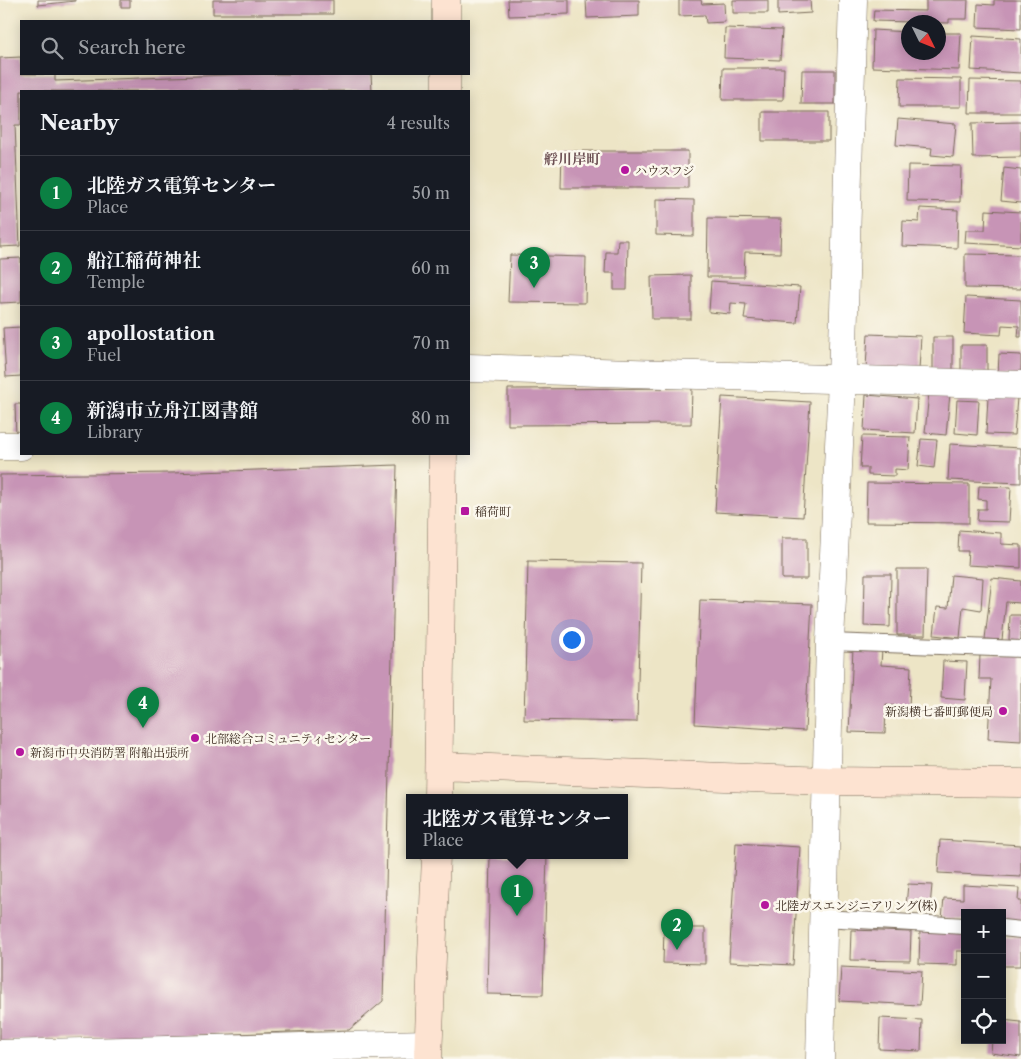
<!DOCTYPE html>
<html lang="en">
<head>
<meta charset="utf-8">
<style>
  body { margin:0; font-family:"Libre Caslon Text","Noto Serif JP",serif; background:#242831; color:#f1f3f6 }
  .controls { position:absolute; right:15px; bottom:15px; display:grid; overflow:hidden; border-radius:0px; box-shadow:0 2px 12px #0003 }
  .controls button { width:45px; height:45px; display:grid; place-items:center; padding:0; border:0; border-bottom:1px solid #363941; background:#171b24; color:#f1f3f6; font:25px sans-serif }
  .compass { position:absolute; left:901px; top:15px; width:45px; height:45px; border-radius:50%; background:#171b24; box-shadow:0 2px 12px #0003; rotate:133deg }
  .you { position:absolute; left:571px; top:639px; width:18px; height:18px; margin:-12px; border:4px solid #fff; border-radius:50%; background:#1a73e8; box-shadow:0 0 0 8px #1a73e833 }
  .badge { display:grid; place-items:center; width:32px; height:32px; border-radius:50%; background:#0b8043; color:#fff; font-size:16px; font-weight:700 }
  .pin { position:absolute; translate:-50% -41px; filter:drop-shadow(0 1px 2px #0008) }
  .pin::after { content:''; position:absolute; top:26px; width:18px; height:15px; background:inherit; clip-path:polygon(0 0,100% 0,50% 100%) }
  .popup { position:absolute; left:406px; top:794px; width:222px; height:65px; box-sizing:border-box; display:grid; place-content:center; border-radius:0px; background:#171b24; filter:drop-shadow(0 1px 4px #0005); font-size:16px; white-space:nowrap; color:#9ea1a6 }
  .popup b { font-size:19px; color:#f1f3f6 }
  .popup::after { content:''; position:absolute; left:50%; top:100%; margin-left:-10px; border:10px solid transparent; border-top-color:#171b24 }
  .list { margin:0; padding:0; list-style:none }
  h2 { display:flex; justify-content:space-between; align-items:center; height:65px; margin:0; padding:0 20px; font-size:21px }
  h2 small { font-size:16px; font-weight:400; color:#9ea1a6 }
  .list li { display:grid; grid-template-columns:32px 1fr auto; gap:15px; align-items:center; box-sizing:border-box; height:75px; padding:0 20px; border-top:1px solid #363941 }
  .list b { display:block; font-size:19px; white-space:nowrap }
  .list p { margin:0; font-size:16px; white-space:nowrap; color:#9ea1a6 }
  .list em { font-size:16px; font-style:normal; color:#9ea1a6 }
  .icon { flex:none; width:28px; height:28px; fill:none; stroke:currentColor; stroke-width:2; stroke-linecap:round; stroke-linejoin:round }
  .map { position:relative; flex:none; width:1021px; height:1059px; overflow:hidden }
  .search { position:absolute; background:#171b24; box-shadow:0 2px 12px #0003; left:20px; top:20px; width:450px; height:55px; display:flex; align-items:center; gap:12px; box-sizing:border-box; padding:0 18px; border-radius:0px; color:#9ea1a6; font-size:19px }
  .panel { position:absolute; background:#171b24; box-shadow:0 2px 12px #0003; left:20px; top:90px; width:450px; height:365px; border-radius:0px }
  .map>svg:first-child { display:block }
  .building { fill:#c794b6 }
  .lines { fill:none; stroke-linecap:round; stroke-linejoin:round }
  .lane-casing { stroke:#796b59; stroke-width:18 }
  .street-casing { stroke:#796b59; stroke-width:29 }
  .secondary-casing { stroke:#796b59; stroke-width:29 }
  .lane { stroke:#fff; stroke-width:16 }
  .street { stroke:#fff; stroke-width:28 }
  .secondary { stroke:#fde3d1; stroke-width:28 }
  .poi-dot { fill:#b5179e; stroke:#fbf7ec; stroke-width:2 }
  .labels { text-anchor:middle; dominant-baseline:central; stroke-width:5; stroke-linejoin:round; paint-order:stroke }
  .poi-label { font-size:12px; fill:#3b2a1e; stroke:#fbf7ec; text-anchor:start }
  .neighbourhood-label { font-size:14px; font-weight:bold; fill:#6c4f53; stroke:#fbf7ec }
</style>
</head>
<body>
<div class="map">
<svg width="1021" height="1059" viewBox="0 0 1021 1059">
  <rect width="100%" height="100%" fill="#fbf7ec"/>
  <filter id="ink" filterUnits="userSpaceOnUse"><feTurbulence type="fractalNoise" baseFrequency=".02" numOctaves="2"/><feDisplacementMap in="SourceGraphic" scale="10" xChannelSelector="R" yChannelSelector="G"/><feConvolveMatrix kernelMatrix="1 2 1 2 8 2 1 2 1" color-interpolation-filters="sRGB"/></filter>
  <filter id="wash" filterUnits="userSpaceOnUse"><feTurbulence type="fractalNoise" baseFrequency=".0096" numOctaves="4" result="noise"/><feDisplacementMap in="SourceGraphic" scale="20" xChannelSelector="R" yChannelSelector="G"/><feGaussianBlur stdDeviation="1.12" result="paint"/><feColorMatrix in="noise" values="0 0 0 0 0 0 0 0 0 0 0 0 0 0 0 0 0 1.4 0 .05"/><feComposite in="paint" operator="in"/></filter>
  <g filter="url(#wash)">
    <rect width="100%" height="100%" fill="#ede5c6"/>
    <g id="blocks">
      <path class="building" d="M38,0H75V1L38,5Z
        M121,0H130V7H121Z
        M213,0H333V14H213Z
        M508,0H569V14L509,16Z
        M586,0H639V16L587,18Z
        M679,0H701L702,4L724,3L725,22L706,23L705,15L679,16Z
        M733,0H768V13H733Z
        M778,0H810L811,13L778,15Z
        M926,0H968L967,19H949V23L873,21L874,10L926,11Z
        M994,0H1021V29L977,27L978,4L994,5Z
        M725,28L782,30L780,60L724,58Z
        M873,30L908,32V52H938V33H961L959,70L872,67Z
        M973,36L1021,39V73L971,70Z
        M21,57V74H55V81L257,74H371L372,91H21V125H15L20,246L0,247V58Z
        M723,68H784L783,100H722Z
        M802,70H835V104H801Z
        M900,78L961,79V107H899Z
        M970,80L1021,81V113H969Z
        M762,112H829V141H762Z
        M898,119L956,124L953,157L931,155L932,148L896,145Z
        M1021,122V157L973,158L972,123Z
        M562,151H688V188H561Z
        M908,165L961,166L960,202L907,201Z
        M1004,168L1021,170V203L1001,201Z
        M656,199L694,200V236L656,235Z
        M920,208L958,210L957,248L902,246L903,221L919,222Z
        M986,210L1021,212V246L965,243L966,230H985Z
        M708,218L781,219L780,253L745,252L744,277H707Z
        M618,240H628L627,290H614V273H605L606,252H617Z
        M965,254L1021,255V289L965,288Z
        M510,255L586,257L585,303L508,302Z
        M21,258V302L0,303V259Z
        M691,275V319H652L651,276Z
        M711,281L800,287L797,323L744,319L746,304L731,303L730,314L709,312Z
        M966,297L1021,300V337H1018L1019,326L1002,325L1001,335L964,333Z
        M21,327V376L6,377L3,328Z
        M868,334L921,336L919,370L866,368Z
        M933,337H953V371H933Z
        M961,345H987V373H961Z
        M999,354L1021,355V376L998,375Z
        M692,388L691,424L508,425V389Z
        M929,392L950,394L946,435L925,433Z
        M866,395L917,399L915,433L864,430Z
        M722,397L810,402L803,517L715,512Z
        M988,397L1017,398L1014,435L986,434Z
        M957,400L979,401L977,435L955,433Z
        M15,404H21V435H16Z
        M862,436L910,437L908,470L895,469V476L868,475V468H860Z
        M921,439L937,440L934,468L918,466Z
        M950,444L1021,448V483L948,480Z
        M397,465L383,1001L349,1030L0,1042V475L172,473Z
        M867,483L969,484V523L866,522Z
        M979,486L1011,487L1009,522L977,521L978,509H986V500L978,499Z
        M959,530L1001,533V544L1021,545V568L967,565L968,551H958Z
        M782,538H807V579H782Z
        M528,561L641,563L637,722L524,720Z
        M897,569H927L925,635H897Z
        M865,574H891L890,627L864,626Z
        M951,575L983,578L981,610L963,607L960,638L934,635L937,607L948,608Z
        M992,578L1021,581V603L1006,602L1002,640L985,639Z
        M700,600L812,604L805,731L695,724Z
        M1010,615H1021V641L1009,640Z
        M853,648L882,649L881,665L911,667L909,707L886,705L885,733L849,732Z
        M980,655L1021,656V741L988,739L991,679H979Z
        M943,661L967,662L965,700L941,698Z
        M940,840L1021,845V877L938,873Z
        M736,843L800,847L793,965L729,962Z
        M490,855H547L543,995L487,994Z
        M908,884L932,885L930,907L906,906Z
        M963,885L1019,888L1018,901H1021V922L1002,921V913H965V919L942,918L944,898L963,899Z
        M664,928H705V964L663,963Z
        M851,930L911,932L910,961L850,960Z
        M920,931H965V951H957V965L919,964Z
        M1002,936L1021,937V966H1002Z
        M841,967L922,971L920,1005L839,1001Z
        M880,1018L922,1020L921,1051L879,1049Z
        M1002,1020L1021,1022V1057L991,1053L992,1040H1002Z"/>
    </g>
  </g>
  <g filter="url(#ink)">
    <use href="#blocks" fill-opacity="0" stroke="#796b59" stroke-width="1"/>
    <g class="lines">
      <g class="lane-casing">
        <path id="lane" d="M830,642L1021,649
          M823,918L965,926
          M1002,928L1021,930"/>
      </g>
      <g class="street-casing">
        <path id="street" d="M469,368L1021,385
          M0,446H21
          M0,1054L428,1044
          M820,1059L830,642L842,380L853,0"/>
      </g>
      <g class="secondary-casing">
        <path id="secondary" d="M446,21V0
          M446,91V74
          M440,766L827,781L1021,783
          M438,797L443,454
          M428,1059L436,855"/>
      </g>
      <use href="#lane" class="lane"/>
      <use href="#street" class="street"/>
      <use href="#secondary" class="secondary"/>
    </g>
  </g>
  <g class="poi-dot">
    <circle cx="625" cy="170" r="5"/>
    <rect x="460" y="506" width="10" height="10" rx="2.5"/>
    <circle cx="1003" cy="711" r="5"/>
    <circle cx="195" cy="738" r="5"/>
    <circle cx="20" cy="752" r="5"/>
    <circle cx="765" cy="905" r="5"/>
  </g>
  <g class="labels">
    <g class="poi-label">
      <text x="635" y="170">ハウスフジ</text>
      <text x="475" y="511">稲荷町</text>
      <text x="993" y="711" text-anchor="end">新潟横七番町郵便局</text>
      <text x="205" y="738">北部総合コミュニティセンター</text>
      <text x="30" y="752">新潟市中央消防署 附船出張所</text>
      <text x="775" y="905">北陸ガスエンジニアリング(株)</text>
    </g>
    <g class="neighbourhood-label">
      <text x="572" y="159">艀川岸町</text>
    </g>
  </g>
</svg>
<div class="controls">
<button>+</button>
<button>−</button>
<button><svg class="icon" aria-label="locate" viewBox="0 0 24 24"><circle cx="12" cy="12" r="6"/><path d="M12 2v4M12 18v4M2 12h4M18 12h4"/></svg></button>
</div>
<svg class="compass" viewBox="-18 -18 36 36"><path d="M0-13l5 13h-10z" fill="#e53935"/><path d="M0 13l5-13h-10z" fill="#9ea1a6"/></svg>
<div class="you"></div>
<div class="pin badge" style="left:517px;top:916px">1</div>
<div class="popup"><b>北陸ガス電算センター</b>Place</div>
<div class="pin badge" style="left:677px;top:950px">2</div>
<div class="pin badge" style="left:534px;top:288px">3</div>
<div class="pin badge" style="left:143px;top:728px">4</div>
<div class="search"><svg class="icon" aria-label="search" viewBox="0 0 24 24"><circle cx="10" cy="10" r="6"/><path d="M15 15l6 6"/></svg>Search here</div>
<section class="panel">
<h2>Nearby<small>4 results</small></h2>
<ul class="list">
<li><span class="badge">1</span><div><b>北陸ガス電算センター</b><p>Place</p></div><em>50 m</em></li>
<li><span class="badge">2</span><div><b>船江稲荷神社</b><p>Temple</p></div><em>60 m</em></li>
<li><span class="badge">3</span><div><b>apollostation</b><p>Fuel</p></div><em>70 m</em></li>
<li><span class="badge">4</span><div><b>新潟市立舟江図書館</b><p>Library</p></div><em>80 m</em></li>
</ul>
</section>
</div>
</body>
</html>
